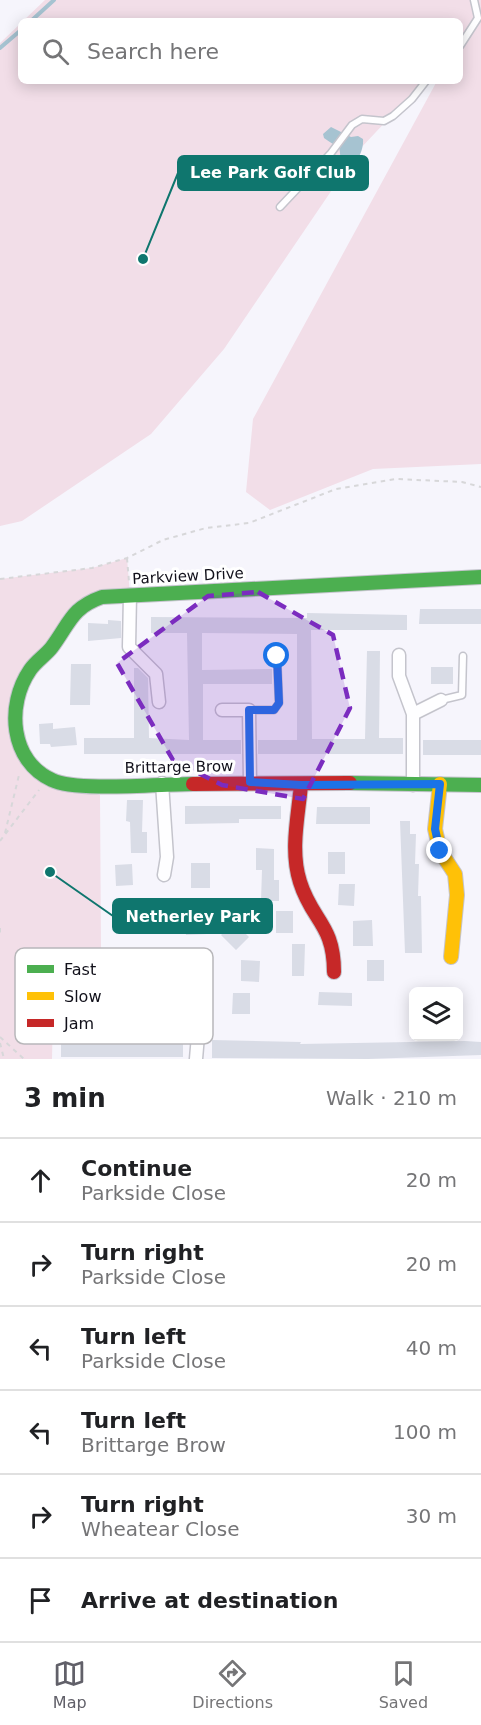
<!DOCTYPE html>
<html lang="en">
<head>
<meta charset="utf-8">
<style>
  body { margin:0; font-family:"DejaVu Sans",sans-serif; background:#f2f2f2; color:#202124 }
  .controls { position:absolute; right:18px; bottom:18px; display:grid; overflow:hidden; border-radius:9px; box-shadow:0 3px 15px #0003 }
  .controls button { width:54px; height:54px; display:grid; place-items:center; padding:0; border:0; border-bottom:2px solid #e0e0e0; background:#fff; color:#202124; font:30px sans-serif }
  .stop { position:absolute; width:18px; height:18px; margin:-14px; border:4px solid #1a73e8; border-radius:50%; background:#fff }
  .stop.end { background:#1a73e8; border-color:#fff; box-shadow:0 2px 6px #0008 }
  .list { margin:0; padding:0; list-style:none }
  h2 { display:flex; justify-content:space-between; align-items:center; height:78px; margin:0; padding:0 24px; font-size:26px }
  h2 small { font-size:20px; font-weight:400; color:#757577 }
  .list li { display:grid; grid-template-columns:39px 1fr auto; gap:18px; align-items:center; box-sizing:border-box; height:84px; padding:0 24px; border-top:2px solid #e0e0e0 }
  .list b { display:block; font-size:22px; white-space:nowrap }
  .list p { margin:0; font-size:20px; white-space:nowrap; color:#757577 }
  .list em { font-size:20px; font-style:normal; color:#757577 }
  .icon { flex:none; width:33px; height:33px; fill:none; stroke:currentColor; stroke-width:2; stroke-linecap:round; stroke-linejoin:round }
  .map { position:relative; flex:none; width:481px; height:1059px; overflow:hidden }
  .search { position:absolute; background:#fff; box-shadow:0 3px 15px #0003; left:18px; right:18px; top:18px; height:66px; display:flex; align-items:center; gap:15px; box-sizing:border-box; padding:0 21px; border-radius:9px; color:#757577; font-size:22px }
  .sheet { height:582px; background:#fff }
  nav { display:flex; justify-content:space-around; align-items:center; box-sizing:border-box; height:84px; border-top:2px solid #e0e0e0; background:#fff; font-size:16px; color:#757577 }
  nav a { display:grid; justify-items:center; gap:3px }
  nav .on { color:#616069 }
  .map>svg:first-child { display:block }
  .green { fill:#f2dee8 }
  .water { fill:#a6c3d1 }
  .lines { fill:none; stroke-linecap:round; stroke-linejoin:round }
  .stream { stroke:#a6c3d1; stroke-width:4 }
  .building { fill:#d9dce6 }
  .lane-casing { stroke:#c4c4cc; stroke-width:9 }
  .street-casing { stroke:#c4c4cc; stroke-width:15 }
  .fast-casing { stroke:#c4c4cc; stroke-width:16 }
  .slow-casing { stroke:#c4c4cc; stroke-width:16 }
  .jam-casing { stroke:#c4c4cc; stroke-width:16 }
  .path { stroke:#d7d7d9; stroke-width:2; stroke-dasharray:4.5 4.5; stroke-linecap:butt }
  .lane { stroke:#fefeff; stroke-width:6 }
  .street { stroke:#fefeff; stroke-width:12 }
  .fast { stroke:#4caf50; stroke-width:14 }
  .slow { stroke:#ffc107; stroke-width:14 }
  .jam { stroke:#c62828; stroke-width:14 }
  .route { stroke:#1a73e8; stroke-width:8 }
  .marked { fill:#7b2cbf; fill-opacity:0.2; stroke:#7b2cbf; stroke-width:4.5; stroke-dasharray:12 8; stroke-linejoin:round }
  .labels { text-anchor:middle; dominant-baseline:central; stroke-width:6; stroke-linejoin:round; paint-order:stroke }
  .street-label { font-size:15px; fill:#11101a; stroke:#fff }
  .key { fill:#fff; stroke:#b8b7ba; stroke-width:1.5 }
  .key-label { font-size:16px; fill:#11101a }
  .leader { fill:none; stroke:#0f766e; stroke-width:2 }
  .callout-dot { fill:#0f766e; stroke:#fff; stroke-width:2 }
  .callout { fill:#0f766e; stroke:#0f766e; stroke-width:2 }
  .callout-label { font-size:16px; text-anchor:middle; font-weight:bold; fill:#fff }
</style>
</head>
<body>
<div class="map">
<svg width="481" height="1059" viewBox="0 0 481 1059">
  <rect width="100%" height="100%" fill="#f6f5fc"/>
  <path class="green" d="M45,0H481V464L373,469L270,510L246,492L253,419L437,81H460V21H23Z
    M21,23V81H424L359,150L224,349L151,434L22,521L0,526V43Z
    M127,558L130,595L83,602L20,689L21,749L71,786L100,795L101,949L127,951L126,1010H53L52,1059H0V579L92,568Z"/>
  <path class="water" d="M331,127L351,137L358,136L363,139C364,150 357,165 346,169L342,165C337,141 345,153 324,138L323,134Z"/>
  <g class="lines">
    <path class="stream" d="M31,21L54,0
      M0,48L21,30"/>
  </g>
  <path class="building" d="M420,609H481V624H419Z
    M307,613L407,615V630H311L312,739H365L367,651H380L379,738H403V754H258V740H297V634L202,633V670L272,669V684H203V740H241V754H84V738H134V668H138L148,678L149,738L189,740L187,633H151V617L307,618Z
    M108,620L121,621V638L88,641V623L108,624Z
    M71,664H91L90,705H70Z
    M431,667H453V684H431Z
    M53,723V729L75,727L77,745L51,747L50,744H40L39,724Z
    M423,740H481V755H423Z
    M127,800H143L142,832H147V853H131L130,822L126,821Z
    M185,806H281V819H239V823L185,824Z
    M317,807H370V824H316Z
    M400,821H410V834H416L415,864H419L418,896H421L422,953H405Z
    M256,848L274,849V880H279V901H261L262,870H256Z
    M328,852H345V874H328Z
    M191,863H210V888H191Z
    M132,864L133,885L116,886L115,865Z
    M339,884H355L354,906L338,905Z
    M276,911H293V933H276Z
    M153,912H176V916H206L207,934L186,935L185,928L153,929Z
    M372,920L373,946H353V921Z
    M234,922L249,937L236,950L221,935Z
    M292,944H305L304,976H292Z
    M241,960L260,961L259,982L241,981Z
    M367,960H384V981H367Z
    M319,992L352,993V1006L318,1005Z
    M233,993H250V1014H232Z
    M212,1040L301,1042L300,1044L465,1041L481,1042V1055L368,1059L212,1058Z
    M61,1041L117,1043L183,1041V1057H61Z"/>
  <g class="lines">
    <g class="lane-casing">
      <path id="lane" d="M460,46L478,18L474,0
        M280,207L331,153L352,125L362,119L384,121L393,116L412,99L426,81
        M441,700L462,695L463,656
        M249,710H274L279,703L277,656"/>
    </g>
    <g class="street-casing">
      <path id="street" d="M130,595L129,647L156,674L159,702
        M399,655V676L413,714L441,700
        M222,710H249L250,782
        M413,714V785
        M162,783L167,857L164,875
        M196,1059L201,1001L194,972L197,959"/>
    </g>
    <g class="fast-casing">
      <path id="fast" d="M350,783L481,785
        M193,784C161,784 76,792 52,780C10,761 6,705 30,670C36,661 46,655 52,647C70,623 71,608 102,597L481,577"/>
    </g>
    <g class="slow-casing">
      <path id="slow" d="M440,784L435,829L440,851L455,874L457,895L451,957"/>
    </g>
    <g class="jam-casing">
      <path id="jam" d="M193,784L350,783
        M301,785C298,817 290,851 300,882C312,921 334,924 334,972"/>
    </g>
    <path class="path" d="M127,558L129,582
      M0,579L92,568L127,558L163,540L206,528L249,523L336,489L396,479L462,482L481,487
      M5,833L19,775
      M0,841L39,790
      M0,928V937
      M0,1037L24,1059
      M0,1043L4,1059"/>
    <use href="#lane" class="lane"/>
    <use href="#street" class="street"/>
    <use href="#fast" class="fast"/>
    <use href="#slow" class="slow"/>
    <use href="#jam" class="jam"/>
  </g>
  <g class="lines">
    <path class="route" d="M277,656L279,703L274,710H249L250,782L301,785L440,784L435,829L440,851"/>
  </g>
  <path class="marked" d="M258,592L333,635L350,708L303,799L222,785L173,760L117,663L208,596Z"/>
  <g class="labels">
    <g class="street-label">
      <text transform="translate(188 576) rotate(-3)">Parkview Drive</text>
      <text transform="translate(179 767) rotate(-1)">Brittarge Brow</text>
    </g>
  </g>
  <rect x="15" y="948" width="198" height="96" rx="9" class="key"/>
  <rect x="27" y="965" width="27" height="8" fill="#4caf50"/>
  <rect x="27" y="992" width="27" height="8" fill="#ffc107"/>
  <rect x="27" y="1019" width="27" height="8" fill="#c62828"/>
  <g class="key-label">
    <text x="64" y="975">Fast</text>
    <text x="64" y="1002">Slow</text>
    <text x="64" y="1029">Jam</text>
  </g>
  <path class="leader" d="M143 259L178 173M50 872L113 916"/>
  <g class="callout-dot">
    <circle cx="143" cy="259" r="6"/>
    <circle cx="50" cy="872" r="6"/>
  </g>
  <g class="callout">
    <rect x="178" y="156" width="190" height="34" rx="6"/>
    <rect x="113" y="899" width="159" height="34" rx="6"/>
  </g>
  <g class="callout-label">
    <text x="273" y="178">Lee Park Golf Club</text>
    <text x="193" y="922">Netherley Park</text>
  </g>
</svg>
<div class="controls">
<button><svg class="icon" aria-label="layers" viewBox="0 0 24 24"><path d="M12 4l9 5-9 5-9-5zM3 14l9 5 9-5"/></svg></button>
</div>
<div class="stop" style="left:277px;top:656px"></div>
<div class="stop end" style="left:440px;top:851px"></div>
<div class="search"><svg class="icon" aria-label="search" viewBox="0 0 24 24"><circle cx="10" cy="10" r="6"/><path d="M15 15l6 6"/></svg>Search here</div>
</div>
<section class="sheet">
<h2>3 min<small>Walk · 210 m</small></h2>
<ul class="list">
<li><svg class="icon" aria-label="ahead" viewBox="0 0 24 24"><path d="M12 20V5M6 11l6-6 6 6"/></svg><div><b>Continue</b><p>Parkside Close</p></div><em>20 m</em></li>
<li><svg class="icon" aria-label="right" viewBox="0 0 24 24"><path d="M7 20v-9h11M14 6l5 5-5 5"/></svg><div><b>Turn right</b><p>Parkside Close</p></div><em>20 m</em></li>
<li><svg class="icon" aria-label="left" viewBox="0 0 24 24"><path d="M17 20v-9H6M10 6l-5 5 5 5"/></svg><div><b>Turn left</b><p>Parkside Close</p></div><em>40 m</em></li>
<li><svg class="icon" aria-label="left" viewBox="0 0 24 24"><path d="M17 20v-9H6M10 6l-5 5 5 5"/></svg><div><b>Turn left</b><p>Brittarge Brow</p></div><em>100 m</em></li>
<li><svg class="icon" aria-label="right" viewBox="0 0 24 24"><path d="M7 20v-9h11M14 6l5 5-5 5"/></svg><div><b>Turn right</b><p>Wheatear Close</p></div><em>30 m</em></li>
<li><svg class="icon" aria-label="arrive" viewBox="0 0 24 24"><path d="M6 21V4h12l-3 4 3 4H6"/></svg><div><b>Arrive at destination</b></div></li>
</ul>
</section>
<nav>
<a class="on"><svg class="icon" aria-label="map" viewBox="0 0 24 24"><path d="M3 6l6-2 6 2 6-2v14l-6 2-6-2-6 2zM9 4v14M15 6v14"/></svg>Map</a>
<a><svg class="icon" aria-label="directions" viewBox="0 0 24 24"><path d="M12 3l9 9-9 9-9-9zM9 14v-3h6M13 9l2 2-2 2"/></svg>Directions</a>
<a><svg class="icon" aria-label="saved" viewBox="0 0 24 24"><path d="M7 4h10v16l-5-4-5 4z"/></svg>Saved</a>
</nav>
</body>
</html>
